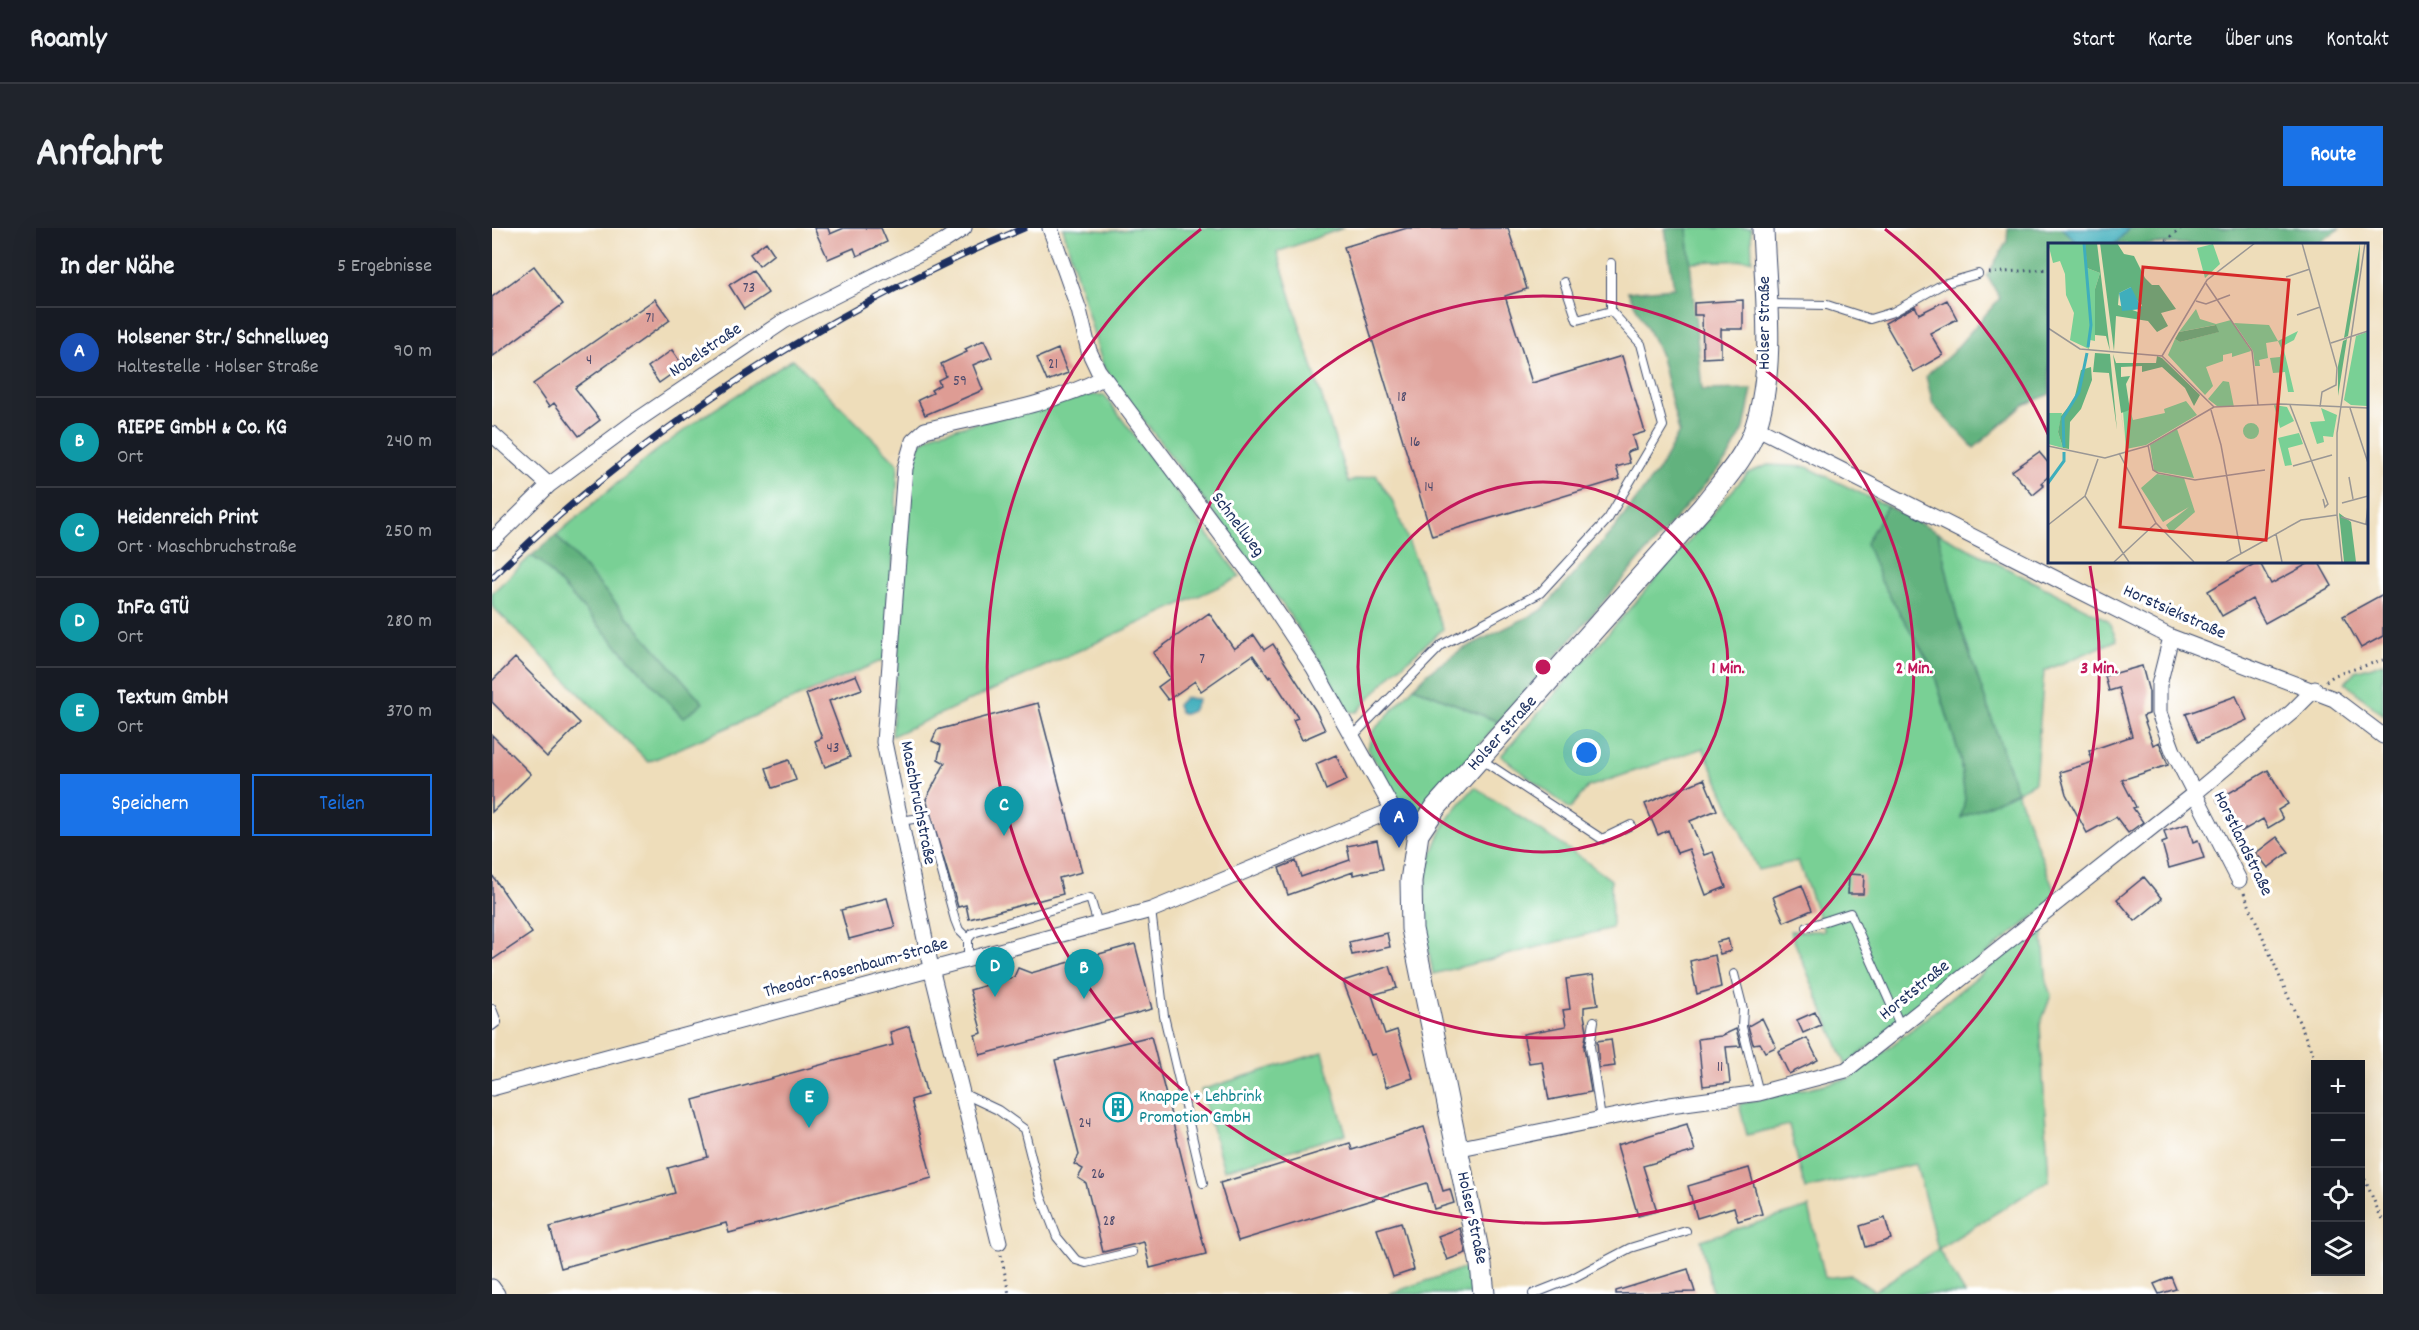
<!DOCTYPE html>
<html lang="de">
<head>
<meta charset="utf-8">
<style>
  body { margin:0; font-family:Dekko,sans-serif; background:#20242c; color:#f1f3f6 }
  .controls { position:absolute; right:18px; bottom:18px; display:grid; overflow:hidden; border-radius:0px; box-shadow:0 6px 24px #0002 }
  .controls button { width:54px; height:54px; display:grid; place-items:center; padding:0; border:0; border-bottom:2px solid #363941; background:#171b24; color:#f1f3f6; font:30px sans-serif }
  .you { position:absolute; left:1095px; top:525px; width:21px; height:21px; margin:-15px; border:4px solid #fff; border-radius:50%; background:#1a73e8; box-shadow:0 0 0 9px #1a73e833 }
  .badge { display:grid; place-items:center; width:39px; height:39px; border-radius:50%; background:#1a73e8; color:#fff; font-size:20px; font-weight:700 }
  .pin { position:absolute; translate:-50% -50px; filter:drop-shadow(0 2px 3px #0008) }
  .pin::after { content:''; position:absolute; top:32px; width:21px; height:18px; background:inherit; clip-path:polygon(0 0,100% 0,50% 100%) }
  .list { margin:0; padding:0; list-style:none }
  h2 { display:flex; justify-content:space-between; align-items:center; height:78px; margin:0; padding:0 24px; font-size:26px }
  h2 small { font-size:20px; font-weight:400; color:#9ea1a6 }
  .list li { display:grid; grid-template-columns:39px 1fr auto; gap:18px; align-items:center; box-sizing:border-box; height:90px; padding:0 24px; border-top:2px solid #363941 }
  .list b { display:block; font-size:22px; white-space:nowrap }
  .list p { margin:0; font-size:20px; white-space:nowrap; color:#9ea1a6 }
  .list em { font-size:20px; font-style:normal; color:#9ea1a6 }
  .actions { display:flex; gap:12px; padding:18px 24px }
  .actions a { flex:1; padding:14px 0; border:2px solid #1a73e8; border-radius:0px; text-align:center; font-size:21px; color:#1a73e8 }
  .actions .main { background:#1a73e8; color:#fff }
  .icon { flex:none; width:33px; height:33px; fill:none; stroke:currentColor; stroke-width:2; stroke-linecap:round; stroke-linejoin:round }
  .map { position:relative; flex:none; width:1891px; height:1066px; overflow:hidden; border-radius:0px }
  header { display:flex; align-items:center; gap:36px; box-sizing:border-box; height:84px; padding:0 30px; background:#171b24; border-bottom:2px solid #363941 }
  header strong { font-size:28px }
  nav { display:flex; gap:33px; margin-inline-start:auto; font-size:21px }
  .intro { display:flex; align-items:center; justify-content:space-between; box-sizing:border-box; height:144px; padding:0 36px }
  h1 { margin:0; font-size:42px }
  .button { padding:15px 27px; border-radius:0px; background:#1a73e8; color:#fff; font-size:21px; font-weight:700 }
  main { display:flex; gap:36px; padding:0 36px }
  aside { flex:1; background:#171b24; border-radius:0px; box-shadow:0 6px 24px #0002 }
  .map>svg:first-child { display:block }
  .green { fill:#79d095; stroke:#4a807a; stroke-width:1.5 }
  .forest { fill:#62b27e; stroke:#3e706e; stroke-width:1.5 }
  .water { fill:#3faebc; stroke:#2d6e8d; stroke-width:1.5 }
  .building { fill:#de9c94 }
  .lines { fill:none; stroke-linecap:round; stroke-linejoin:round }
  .service-casing { stroke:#3b496c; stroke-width:10 }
  .minor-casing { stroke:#3b496c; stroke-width:17 }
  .secondary-casing { stroke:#3b496c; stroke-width:23 }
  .path { stroke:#3b496c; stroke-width:3; stroke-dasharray:1.5 4.5; stroke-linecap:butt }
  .service { stroke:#fff; stroke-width:8 }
  .minor { stroke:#fff; stroke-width:15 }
  .secondary { stroke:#fff; stroke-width:21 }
  .rail-casing { stroke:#1b2f5e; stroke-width:7 }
  .rail { stroke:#fff; stroke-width:4.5; stroke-dasharray:14; stroke-linecap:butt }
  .ring { fill:none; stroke:#c2185b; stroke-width:3 }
  .labels { text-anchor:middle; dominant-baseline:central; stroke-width:6; stroke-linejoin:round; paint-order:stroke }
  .number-label { font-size:15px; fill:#4c4a6c }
  .street-label { font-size:18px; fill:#1b2f5e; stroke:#fff }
  .culture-label { font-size:18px; fill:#0d838f; stroke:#fff; text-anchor:start }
  .inset-river { fill:none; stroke:#3faebc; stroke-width:3 }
  .inset-road { fill:none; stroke:#9a9795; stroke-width:1.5 }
  .view { fill:#d62828; fill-opacity:0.15; stroke:#d62828; stroke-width:3 }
  .inset-edge { fill:none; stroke:#1b2f5e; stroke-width:3 }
  .centre { fill:#c2185b; stroke:#fff; stroke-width:3 }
  .ring-label { font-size:18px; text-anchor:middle; font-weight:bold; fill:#c2185b; stroke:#fff; stroke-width:6; stroke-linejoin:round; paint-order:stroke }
</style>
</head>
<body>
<header>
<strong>Roamly</strong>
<nav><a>Start</a><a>Karte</a><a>Über uns</a><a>Kontakt</a></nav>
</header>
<div class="intro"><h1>Anfahrt</h1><a class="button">Route</a></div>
<main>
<aside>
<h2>In der Nähe<small>5 Ergebnisse</small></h2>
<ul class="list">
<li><span class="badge" style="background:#1a4fb4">A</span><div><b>Holsener Str./ Schnellweg</b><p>Haltestelle · Holser Straße</p></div><em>90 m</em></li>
<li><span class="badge" style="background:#0f9aa8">B</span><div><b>RIEPE GmbH &amp; Co. KG</b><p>Ort</p></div><em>240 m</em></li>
<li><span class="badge" style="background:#0f9aa8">C</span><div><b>Heidenreich Print</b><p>Ort · Maschbruchstraße</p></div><em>250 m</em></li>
<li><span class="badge" style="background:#0f9aa8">D</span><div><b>InFa GTÜ</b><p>Ort</p></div><em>280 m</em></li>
<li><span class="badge" style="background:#0f9aa8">E</span><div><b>Textum GmbH</b><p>Ort</p></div><em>370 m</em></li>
</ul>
<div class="actions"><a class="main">Speichern</a><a>Teilen</a></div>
</aside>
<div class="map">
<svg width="1891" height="1066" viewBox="0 0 1891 1066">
  <rect width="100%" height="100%" fill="#fff"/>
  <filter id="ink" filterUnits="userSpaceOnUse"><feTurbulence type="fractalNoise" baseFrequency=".0167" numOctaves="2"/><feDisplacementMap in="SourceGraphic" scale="12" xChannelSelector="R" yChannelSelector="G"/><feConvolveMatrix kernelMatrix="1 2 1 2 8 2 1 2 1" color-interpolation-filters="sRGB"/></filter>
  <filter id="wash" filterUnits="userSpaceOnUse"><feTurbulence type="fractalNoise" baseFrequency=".008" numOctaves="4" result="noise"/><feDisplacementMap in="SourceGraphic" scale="24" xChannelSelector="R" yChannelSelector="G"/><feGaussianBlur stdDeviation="1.35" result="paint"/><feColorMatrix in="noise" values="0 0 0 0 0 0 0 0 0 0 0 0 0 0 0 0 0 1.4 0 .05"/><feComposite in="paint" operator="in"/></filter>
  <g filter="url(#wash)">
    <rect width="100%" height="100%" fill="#eeddba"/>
    <path class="green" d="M571,0C595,0 617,6 640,0H851L785,24L856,254L884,247L900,272L951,401L900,446L865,484H857L829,435L793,380L611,138Z
      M1195,0H1259L1260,32L1198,34Z
      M301,131L406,236L396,430L156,534L0,378V365L39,328L48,333L191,490L210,475L64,307L160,226L209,190Z
      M597,167H612L748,349L400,508L419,239L428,215L444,205Z
      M1276,237L1315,239L1395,278L1375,315L1389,353L1440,439L1468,529L1473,571L1470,589L1524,564L1465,389L1446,305L1616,392L1625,412L1552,443L1543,554L1525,564L1565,670L1354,837L1298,703H1332L1306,633L1266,642L1211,520L1096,559L1078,581L1009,528L1256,245Z
      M1891,435V487L1853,455L1863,443Z
      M922,459L1007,494L931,585L919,584L904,570L876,521L880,504Z
      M983,559L1088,629L1119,652L1120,700L941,746C930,693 926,640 956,591C963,580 974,569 983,559Z
      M1550,697L1555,757L1559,767L1548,797L1557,952L1446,1021L1473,1066H1221L1209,1012L1317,979L1333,1050L1359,1047L1382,1063L1446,1021L1424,936L1313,961L1297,897L1255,907L1247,876L1359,850Z
      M831,824L854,906L732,942L709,862Z
      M983,1036L984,1066H897Z"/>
    <path class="forest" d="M1173,0H1195L1210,162L1260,161L1252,201L1236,230L1007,494L922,459L937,444L969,422L1050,382L1121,302L1168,240L1187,204L1168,125L1136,64L1182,60Z
      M1516,0H1570L1586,16H1558V166L1532,177L1482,220L1441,177L1434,148L1459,126L1508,70L1495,48L1515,13Z
      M1637,0H1848L1825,16H1623Z
      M1395,278L1446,305L1465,389L1525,564L1469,590L1473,571L1468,529L1440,439L1389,353L1374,315Z
      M64,307L211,475L191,490L48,333L39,328Z"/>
    <path class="water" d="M1570,0H1637L1623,16H1586Z
      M692,470L706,471L700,483L693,486L688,484L685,477Z"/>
    <g id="blocks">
      <path class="building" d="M322,0H336L338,6L352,0H389L395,14L365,28L362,20L336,31Z
        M915,0H1016L1035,61L1013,68L1040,155L1130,128L1153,204L1140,208L1144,221L1135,224L1138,235L1124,239L1128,251L940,308L852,19Z
        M274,14L282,26L267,38L258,26Z
        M42,38L71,76L0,129V69Z
        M261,42L276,65L252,81L237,57Z
        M163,71L178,92L83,160L108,192L87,208L62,175L57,179L41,156Z
        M1251,72V101H1229V129L1211,130L1210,87H1202V75Z
        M1455,72L1465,91L1438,105L1451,127L1421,144L1393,95L1423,78L1427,86Z
        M492,112L500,129L481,137L491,162L433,187L426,172L441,165L439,162L448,157L446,152L454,148L449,136L475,124L473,121Z
        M566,121L576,145L555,153L545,130Z
        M180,122L191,138L167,155L156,139Z
        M1547,224L1558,237V247L1549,255L1552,258L1541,267L1520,243Z
        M1767,333L1779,356L1821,333H1826L1840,358L1773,395L1760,371L1730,388L1716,363Z
        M1891,366V408L1869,420L1851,388Z
        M717,385L742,421L762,407L772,422L781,416L824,483L833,502L810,512L801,492L806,490L779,448L777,450L761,427L709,463L703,453L676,472L666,459L678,450L661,425Z
        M23,430L88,495L55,529L0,474V453Z
        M1650,438L1657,464V486L1651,488L1661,517L1667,514L1676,537L1630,552L1644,579L1641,580L1651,594L1636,605L1624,589L1595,605L1574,566L1568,544L1601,534L1597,523L1640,508L1627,460L1617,463L1613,448Z
        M364,447L370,461L337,473L358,529L333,539L323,513L330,510L314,466Z
        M1744,468L1755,492L1706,514L1694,486Z
        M546,475L590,644L567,650L571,666L477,691L474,677L466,679L434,571L453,535L446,531L449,517L440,513L445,502Z
        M0,507L39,546L0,584Z
        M844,527L855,552L834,562L824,536Z
        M297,532L304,552L281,560L274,540Z
        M1776,542L1796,576L1786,582L1791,591L1776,600L1771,591L1745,606L1725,572Z
        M1212,551L1225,582L1198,593L1212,627L1221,624L1234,659L1214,667L1197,621L1185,625L1176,602L1166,607L1153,576Z
        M1696,596L1701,614L1706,612L1712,630L1677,640L1670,615L1675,613L1672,603Z
        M1785,609L1797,624L1776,640L1764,625Z
        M885,612L891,641L861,647V644L796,667L787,640L804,633L809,649L858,632L855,618Z
        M1357,646L1372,647L1371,666H1356Z
        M0,647L40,705L0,732Z
        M1652,649L1670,671L1643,693L1625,671Z
        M1310,657L1320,682L1292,694L1281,669Z
        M395,670L403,699L357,711L349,682Z
        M895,705L898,719L860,727L857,714Z
        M1236,711L1239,723L1228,726L1224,714Z
        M643,716L660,781L488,827L483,807L490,805L478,762L522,749L526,740L539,745Z
        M1223,727L1229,759L1205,766L1198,733Z
        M898,738L905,760L880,767L893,806L905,802L921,850L894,859L883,826L879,827L851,753Z
        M1101,747L1106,777L1092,779V787L1095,802L1092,819L1099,864L1057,872L1050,833L1037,835L1031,806L1074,798L1071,782L1078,781L1074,751Z
        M1323,784L1329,797L1311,805L1305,792Z
        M1270,790L1284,819L1273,824L1268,815L1261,816L1256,798Z
        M417,798L435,867L419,872L440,950L237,1005L234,995L69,1040L58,999L183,965L176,940L216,929L201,872L401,817L398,804Z
        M1244,801L1249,818L1234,819L1238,855L1211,858L1206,811L1229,808Z
        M659,808L714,1026L658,1040L652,1014L611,1024L594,955L586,950L591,941L582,936L587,927L563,832Z
        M1315,810L1326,832L1297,846L1286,823Z
        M1119,811L1123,838L1107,840L1105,813Z
        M1195,896L1203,923L1151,938L1165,983L1146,988L1125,917Z
        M932,899L951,963L958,961L962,975L942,981L935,955L746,1013L728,955L858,915L860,922Z
        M1257,940L1270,986L1246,993L1242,979L1205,990L1196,958Z
        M1393,990L1399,1011L1374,1019L1368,998Z
        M909,994L922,1042L901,1049L885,1001Z
        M968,1000L974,1025L955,1032L946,1008Z
        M1196,1041L1203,1064L1124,1066V1063Z
        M1679,1049L1684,1061L1667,1066L1662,1056Z"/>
    </g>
  </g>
  <g filter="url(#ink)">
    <use href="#blocks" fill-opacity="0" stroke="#3b496c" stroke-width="1.5"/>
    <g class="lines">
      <g class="service-casing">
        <path id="service" d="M1277,76L1335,77L1378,91L1401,84L1451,56L1486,46
          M1119,83V35
          M860,509L950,417L1048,365L1116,291L1171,198L1149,116L1119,83L1085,92L1072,54
          M990,532L1110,611L1139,597
          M408,593L435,589L463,692L467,702L476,711
          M659,682L672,788L711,955
          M1315,699L1358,685L1409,799
          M476,730V711L481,705L598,670L606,696
          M1242,746L1251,781L1250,799L1267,865
          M0,781L5,794L0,798
          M1102,793L1098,818L1109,891
          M470,865L506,882L532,901L549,968L565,1009L584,1032L594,1035L640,1024
          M1041,1066L1079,1051L1138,1020L1194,1003"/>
      </g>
      <g class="minor-casing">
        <path id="minor" d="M558,0L587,82L597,123L606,142L764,353L822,440L901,582L926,606
          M1264,199L1679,409L1842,471L1891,508
          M0,206L57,257
          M0,313L57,257L141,195L292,93L452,13L472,0
          M1679,409L1667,457V485L1681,523L1747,652
          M0,860L659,682L901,582
          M964,921L1178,877L1267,865L1354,842L1703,565L1800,484L1823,461
          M507,1014L439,740L392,514L413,240L421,213L433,202C492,187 557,178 611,150
          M0,1059L5,1066"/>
      </g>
      <g class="secondary-casing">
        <path id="secondary" d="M992,1066L989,1037L920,701L919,653L926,606L944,579L1211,279C1230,254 1255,228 1264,198C1284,136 1273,64 1271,0"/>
      </g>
      <path class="path" d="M1669,16L1689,0
        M1497,45L1558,41
        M1834,453L1843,447L1891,432
        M1752,665L1825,836
        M1868,940L1891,994
        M509,1027L517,1066"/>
      <use href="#service" class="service"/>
      <use href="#minor" class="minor"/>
      <use href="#secondary" class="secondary"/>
      <g class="rail-casing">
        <path id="rail" d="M0,350C151,200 336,83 532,0"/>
      </g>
      <use href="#rail" class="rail"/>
    </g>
  </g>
  <g class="ring">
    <circle cx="1051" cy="439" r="185"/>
    <circle cx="1051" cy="439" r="371"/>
    <path d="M1393 1A556 556 0 0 1 1557 208M1598 338A556 556 0 1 1 709 1"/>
  </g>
  <defs>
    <g id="building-ring" transform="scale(1.5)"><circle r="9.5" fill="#fff" stroke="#0f9aa8" stroke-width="1.5"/><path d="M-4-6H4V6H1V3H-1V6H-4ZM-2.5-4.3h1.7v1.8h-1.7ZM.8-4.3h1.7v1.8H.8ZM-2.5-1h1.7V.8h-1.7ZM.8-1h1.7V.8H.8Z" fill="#0f9aa8"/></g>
  </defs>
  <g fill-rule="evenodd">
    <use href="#building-ring" x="626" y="879"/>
  </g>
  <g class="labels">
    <g class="number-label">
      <text x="257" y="61">73</text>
      <text x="158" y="91">71</text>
      <text x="97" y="133">4</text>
      <text x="561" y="137">21</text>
      <text x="468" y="154">59</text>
      <text x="910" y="170">18</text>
      <text x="923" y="215">16</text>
      <text x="937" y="260">14</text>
      <text x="710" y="432">7</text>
      <text x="341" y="521">43</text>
      <text x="1228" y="840">11</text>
      <text x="593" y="896">24</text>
      <text x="606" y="947">26</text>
      <text x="617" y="994">28</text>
    </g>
    <g class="street-label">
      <text transform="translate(1273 95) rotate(-90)">Holser Straße</text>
      <text transform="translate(214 123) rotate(-34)">Nobelstraße</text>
      <text transform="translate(745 297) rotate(53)">Schnellweg</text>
      <text transform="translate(1682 385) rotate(24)">Horstsiekstraße</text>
      <text transform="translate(1011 506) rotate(-48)">Holser Straße</text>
      <text transform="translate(425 575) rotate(79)">Maschbruchstraße</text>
      <text transform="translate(1750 616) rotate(64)">Horstlandstraße</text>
      <text transform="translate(364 741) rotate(-15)">Theodor-Rosenbaum-Straße</text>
      <text transform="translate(1423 763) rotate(-39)">Horststraße</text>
      <text transform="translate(979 990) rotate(78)">Holser Straße</text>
    </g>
    <g class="culture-label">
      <text x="647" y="869">Knappe + Lehbrink<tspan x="647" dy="21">Promotion GmbH</tspan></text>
    </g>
  </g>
  <g transform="translate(1556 15)">
    <rect width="320" height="320" fill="#eeddba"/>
    <path d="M0,0H37L39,25L52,30L47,46V98L42,97L41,106L22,97L26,70L18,52L17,31L12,18L5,20ZM165,1L172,21L157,35L149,5ZM148,66L152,76L168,81L183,77L203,108L184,114V110L175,112V118L158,124L165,143L157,152L120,112L127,96L132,99L170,89L167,82L131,89ZM186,80L221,82L230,98L250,88L246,97L235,103L246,149H240L237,129L225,130L222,115L232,114L234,107L230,98L218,100L220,115L211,117L212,123H207L205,108ZM319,89V163L303,162L296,157L308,93ZM175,138L181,139L186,164L169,163L160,156ZM138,158L149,172L98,202L78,206L75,168L82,167L85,177L117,170L116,166ZM226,162L239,164L246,178L232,185ZM273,165L289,172L285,194L275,193L276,199L269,201L262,179L277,178ZM0,170H14L10,189L15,205L0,201ZM195 188a8 8 0 1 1 16 0a8 8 0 1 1-16 0ZM129,186L146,235L106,228L102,202ZM251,190L255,201L240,205L244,222L237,223L230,195ZM109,231L136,235L147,269L123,290L118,282L141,264L115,279L93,245Z" fill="#79d095"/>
    <path d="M37,0H49L62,108L58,93L47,92V46L52,30L39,25ZM52,0H69L76,11L86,13L97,35L104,42H111L128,66L113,70L120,83L109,89L100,78L68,73L66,108ZM83,44V51L94,62L90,69L70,62L71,50ZM312,0L311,27L300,93L296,95ZM168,82L171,89L132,99L127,96L131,89ZM299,96L290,153V123L295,98ZM47,110L62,111L69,187L61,130L45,129ZM65,111L68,120H108L109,113L114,115L152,152L146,163L137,145L114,124L94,129V123L73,124V134L82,133L78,141L82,167L73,170L78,206ZM43,124L44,137L33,166L22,179L21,206L15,205L10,189L13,173L26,157L33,127ZM291,270L303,279L308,319H296Z" fill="#62b27e" fill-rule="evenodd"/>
    <path d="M83,44L94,66L74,68L71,50Z" fill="#3faebc"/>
    <path class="inset-river" d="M36,0L43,82L40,104M16,204L15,175L31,149L39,110M0,240L16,218V209"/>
    <path class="inset-road" d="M254,0L289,125L288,142L274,149L272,164M238,34L262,26M157,39L204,108L210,162M148,58L158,61L182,52M249,72L272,64M0,85L32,106L114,113L166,164L232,161L320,165M283,100L320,88M114,113L159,37L207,0M242,162L280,261L277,264L275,256M302,165L320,220M163,167L173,202L193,311M100,202L105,227L110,230L147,237L217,227M0,203L57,215L99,203L166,164M71,210L108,280L146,319M245,223L284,212M301,234L305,256M37,253L81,319M294,260L320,253M293,274L320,282M318,281L320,262M0,282L37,253L50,216M228,291L234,319M66,319L108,280M178,319L253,277L289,272M294,319L289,272V190L317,0"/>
    <path class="view" d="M95,24L241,37L218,297L72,284Z"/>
    <rect width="320" height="320" class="inset-edge"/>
  </g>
  <circle cx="1051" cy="439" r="9" class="centre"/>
  <g class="ring-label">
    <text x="1236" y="445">1 Min.</text>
    <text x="1422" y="445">2 Min.</text>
    <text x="1607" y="445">3 Min.</text>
  </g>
</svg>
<div class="controls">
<button>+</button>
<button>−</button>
<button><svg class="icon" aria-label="locate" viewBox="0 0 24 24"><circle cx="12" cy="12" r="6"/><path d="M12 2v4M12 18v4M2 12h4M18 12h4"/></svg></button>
<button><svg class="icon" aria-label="layers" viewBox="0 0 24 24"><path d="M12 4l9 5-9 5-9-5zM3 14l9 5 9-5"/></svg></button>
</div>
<div class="you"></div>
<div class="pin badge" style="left:907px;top:620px;background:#1a4fb4">A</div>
<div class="pin badge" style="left:592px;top:771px;background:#0f9aa8">B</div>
<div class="pin badge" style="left:512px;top:608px;background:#0f9aa8">C</div>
<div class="pin badge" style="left:503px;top:769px;background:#0f9aa8">D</div>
<div class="pin badge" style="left:317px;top:900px;background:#0f9aa8">E</div>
</div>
</main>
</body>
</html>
